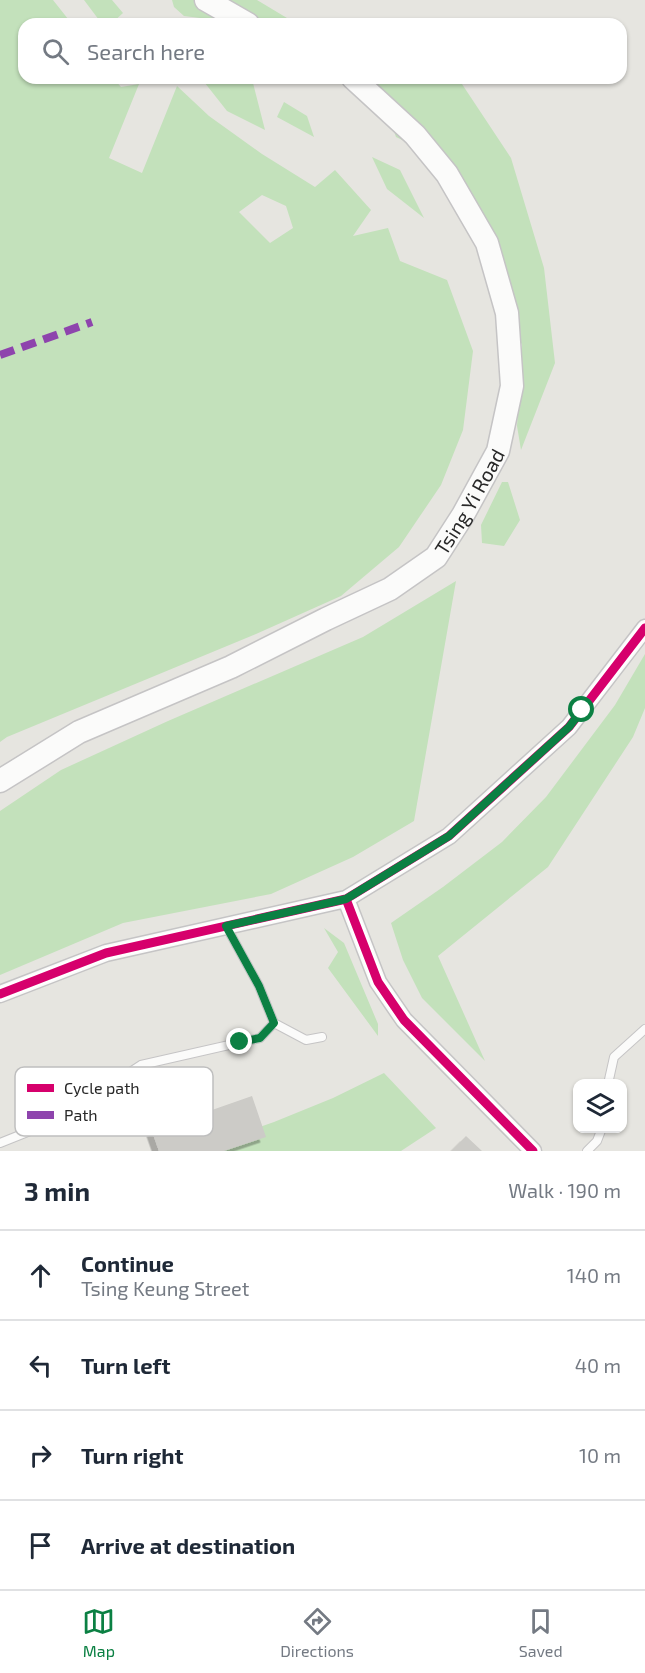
<!DOCTYPE html>
<html lang="en">
<head>
<meta charset="utf-8">
<style>
  body { margin:0; font-family:"Exo 2",sans-serif; background:#f6f6f7; color:#1f2937 }
  .controls { position:absolute; right:18px; bottom:18px; display:grid; overflow:hidden; border-radius:12px; box-shadow:0 2px 4px #0004 }
  .controls button { width:54px; height:54px; display:grid; place-items:center; padding:0; border:0; border-bottom:2px solid #e0e1e3; background:#fff; color:#1f2937; font:30px sans-serif }
  .stop { position:absolute; width:18px; height:18px; margin:-14px; border:4px solid #0b8043; border-radius:50%; background:#fff }
  .stop.end { background:#0b8043; border-color:#fff; box-shadow:0 2px 6px #0008 }
  .list { margin:0; padding:0; list-style:none }
  h2 { display:flex; justify-content:space-between; align-items:center; height:78px; margin:0; padding:0 24px; font-size:26px }
  h2 small { font-size:20px; font-weight:400; color:#747a83 }
  .list li { display:grid; grid-template-columns:39px 1fr auto; gap:18px; align-items:center; box-sizing:border-box; height:90px; padding:0 24px; border-top:2px solid #e0e1e3 }
  .list b { display:block; font-size:22px; white-space:nowrap }
  .list p { margin:0; font-size:20px; white-space:nowrap; color:#747a83 }
  .list em { font-size:20px; font-style:normal; color:#747a83 }
  .icon { flex:none; width:33px; height:33px; fill:none; stroke:currentColor; stroke-width:2; stroke-linecap:round; stroke-linejoin:round }
  .map { position:relative; flex:none; width:645px; height:1151px; overflow:hidden }
  .search { position:absolute; background:#fff; box-shadow:0 2px 4px #0004; left:18px; right:18px; top:18px; height:66px; display:flex; align-items:center; gap:15px; box-sizing:border-box; padding:0 21px; border-radius:18px; color:#747a83; font-size:22px }
  .sheet { height:438px; background:#fff }
  nav { display:flex; justify-content:space-around; align-items:center; box-sizing:border-box; height:84px; border-top:2px solid #e0e1e3; background:#fff; font-size:16px; color:#747a83 }
  nav a { display:grid; justify-items:center; gap:3px }
  nav .on { color:#0b8043 }
  .map>svg:first-child { display:block }
  .green { fill:#c3e1bb; fill-rule:evenodd }
  .building { fill:#cccbc7; filter:url(#shadow) }
  .lines { fill:none; stroke-linecap:round; stroke-linejoin:round }
  .service-casing { stroke:#c5c4c5; stroke-width:10 }
  .minor-casing { stroke:#c5c4c5; stroke-width:19 }
  .secondary-casing { stroke:#c5c4c5; stroke-width:25 }
  .service { stroke:#fbfbfa; stroke-width:8 }
  .minor { stroke:#fbfbfa; stroke-width:16 }
  .secondary { stroke:#fbfbfa; stroke-width:22 }
  .quiet { stroke:#8e44ad; stroke-width:8; stroke-dasharray:15 8; stroke-linecap:butt }
  .cycleway-casing { stroke:#fff; stroke-width:13 }
  .cycleway { stroke:#d6006c; stroke-width:9 }
  .route { stroke:#0b8043; stroke-width:8 }
  .labels { text-anchor:middle; dominant-baseline:central; stroke-width:4.5; stroke-linejoin:round; paint-order:stroke }
  .street-label { font-size:20px; fill:#292929; stroke:#fff }
  .key { fill:#fff; stroke:#bfbfbf; stroke-width:1.5 }
  .key-label { font-size:16px; fill:#292929 }
</style>
</head>
<body>
<div class="map">
<svg width="645" height="1151" viewBox="0 0 645 1151">
  <defs>
    <filter id="shadow"><feDropShadow dx="-5.5" dy="5.5" stdDeviation="0" flood-color="#0004"/></filter>
  </defs>
  <rect width="100%" height="100%" fill="#e6e5e0"/>
  <path class="green" d="M0,0H53L72,24H24V78H113L121,87L139,84L109,158L142,173L177,86L209,116L262,154L315,187L335,170L371,210L353,236L388,228L400,261L447,280L473,351L463,430L441,485L399,547L341,596L256,634L7,737L0,742ZM262,195L286,206L293,228L270,243L239,212Z
    M84,0H112L123,13L111,24H102Z
    M172,0H257L297,24H232V22L184,16L174,7Z
    M201,78H246L253,83L265,130L227,111Z
    M310,78H458L511,158L544,268L555,363L521,450L517,426L522,345L479,251L419,148L396,137L388,114L344,84L316,83Z
    M284,102L307,116L314,137L277,117Z
    M372,157L400,170L424,218L387,189Z
    M502,482H508L520,520L504,546L482,543L481,525Z
    M456,581L414,821L353,857L271,894L123,923L0,975V811L61,770L168,721L363,637Z
    M645,654V708L633,737L548,867L438,956L485,1061L422,998L403,960L391,923L443,887L502,842L546,797L615,705Z
    M324,928L344,943L378,1024V1036L328,968L338,952Z
    M384,1073L436,1128L401,1151H190L274,1122L333,1098Z"/>
  <path class="building" d="M252,1096L266,1137L224,1151H159L152,1131Z
    M466,1136L482,1151H451Z"/>
  <g class="lines">
    <g class="service-casing">
      <path id="service" d="M274,1023L306,1040L322,1037
        M608,1084L614,1057L645,1029
        M0,1143L55,1121L141,1065L260,1038L274,1023L259,986L226,926
        M587,1151L597,1141L602,1128"/>
    </g>
    <g class="minor-casing">
      <path id="minor" d="M346,899L378,982L404,1020L533,1151
        M0,994L106,953L346,899L449,836L569,727L645,628"/>
    </g>
    <g class="secondary-casing">
      <g id="secondary">
        <path d="M206,0L248,24"/>
        <path id="s1" d="M0,781L79,732L231,667L326,619L390,589L436,557L463,515L498,451L512,386L507,313L487,243L447,174L415,135L353,78"/>
      </g>
    </g>
    <use href="#service" class="service"/>
    <use href="#minor" class="minor"/>
    <use href="#secondary" class="secondary"/>
    <path class="quiet" d="M0,355L92,322"/>
    <g class="cycleway-casing">
      <path id="cycleway" d="M346,899L378,982L404,1020L533,1151
        M0,994L106,953L346,899L449,836L569,727L645,628"/>
    </g>
    <use href="#cycleway" class="cycleway"/>
  </g>
  <g class="lines">
    <path class="route" d="M240,1042L260,1038L274,1023L259,986L226,926L346,899L449,836L569,727L582,710"/>
  </g>
  <g class="labels">
    <g class="street-label">
      <text stroke="none"><textPath href="#s1" startOffset="556">Tsing Yi Road</textPath></text>
    </g>
  </g>
  <rect x="15" y="1067" width="198" height="69" rx="9" class="key"/>
  <rect x="27" y="1084" width="27" height="8" fill="#d6006c"/>
  <rect x="27" y="1111" width="27" height="8" fill="#8e44ad"/>
  <g class="key-label">
    <text x="64" y="1094">Cycle path</text>
    <text x="64" y="1121">Path</text>
  </g>
</svg>
<div class="controls">
<button><svg class="icon" aria-label="layers" viewBox="0 0 24 24"><path d="M12 4l9 5-9 5-9-5zM3 14l9 5 9-5"/></svg></button>
</div>
<div class="stop" style="left:582px;top:710px"></div>
<div class="stop end" style="left:240px;top:1042px"></div>
<div class="search"><svg class="icon" aria-label="search" viewBox="0 0 24 24"><circle cx="10" cy="10" r="6"/><path d="M15 15l6 6"/></svg>Search here</div>
</div>
<section class="sheet">
<h2>3 min<small>Walk · 190 m</small></h2>
<ul class="list">
<li><svg class="icon" aria-label="ahead" viewBox="0 0 24 24"><path d="M12 20V5M6 11l6-6 6 6"/></svg><div><b>Continue</b><p>Tsing Keung Street</p></div><em>140 m</em></li>
<li><svg class="icon" aria-label="left" viewBox="0 0 24 24"><path d="M17 20v-9H6M10 6l-5 5 5 5"/></svg><div><b>Turn left</b></div><em>40 m</em></li>
<li><svg class="icon" aria-label="right" viewBox="0 0 24 24"><path d="M7 20v-9h11M14 6l5 5-5 5"/></svg><div><b>Turn right</b></div><em>10 m</em></li>
<li><svg class="icon" aria-label="arrive" viewBox="0 0 24 24"><path d="M6 21V4h12l-3 4 3 4H6"/></svg><div><b>Arrive at destination</b></div></li>
</ul>
</section>
<nav>
<a class="on"><svg class="icon" aria-label="map" viewBox="0 0 24 24"><path d="M3 6l6-2 6 2 6-2v14l-6 2-6-2-6 2zM9 4v14M15 6v14"/></svg>Map</a>
<a><svg class="icon" aria-label="directions" viewBox="0 0 24 24"><path d="M12 3l9 9-9 9-9-9zM9 14v-3h6M13 9l2 2-2 2"/></svg>Directions</a>
<a><svg class="icon" aria-label="saved" viewBox="0 0 24 24"><path d="M7 4h10v16l-5-4-5 4z"/></svg>Saved</a>
</nav>
</body>
</html>
